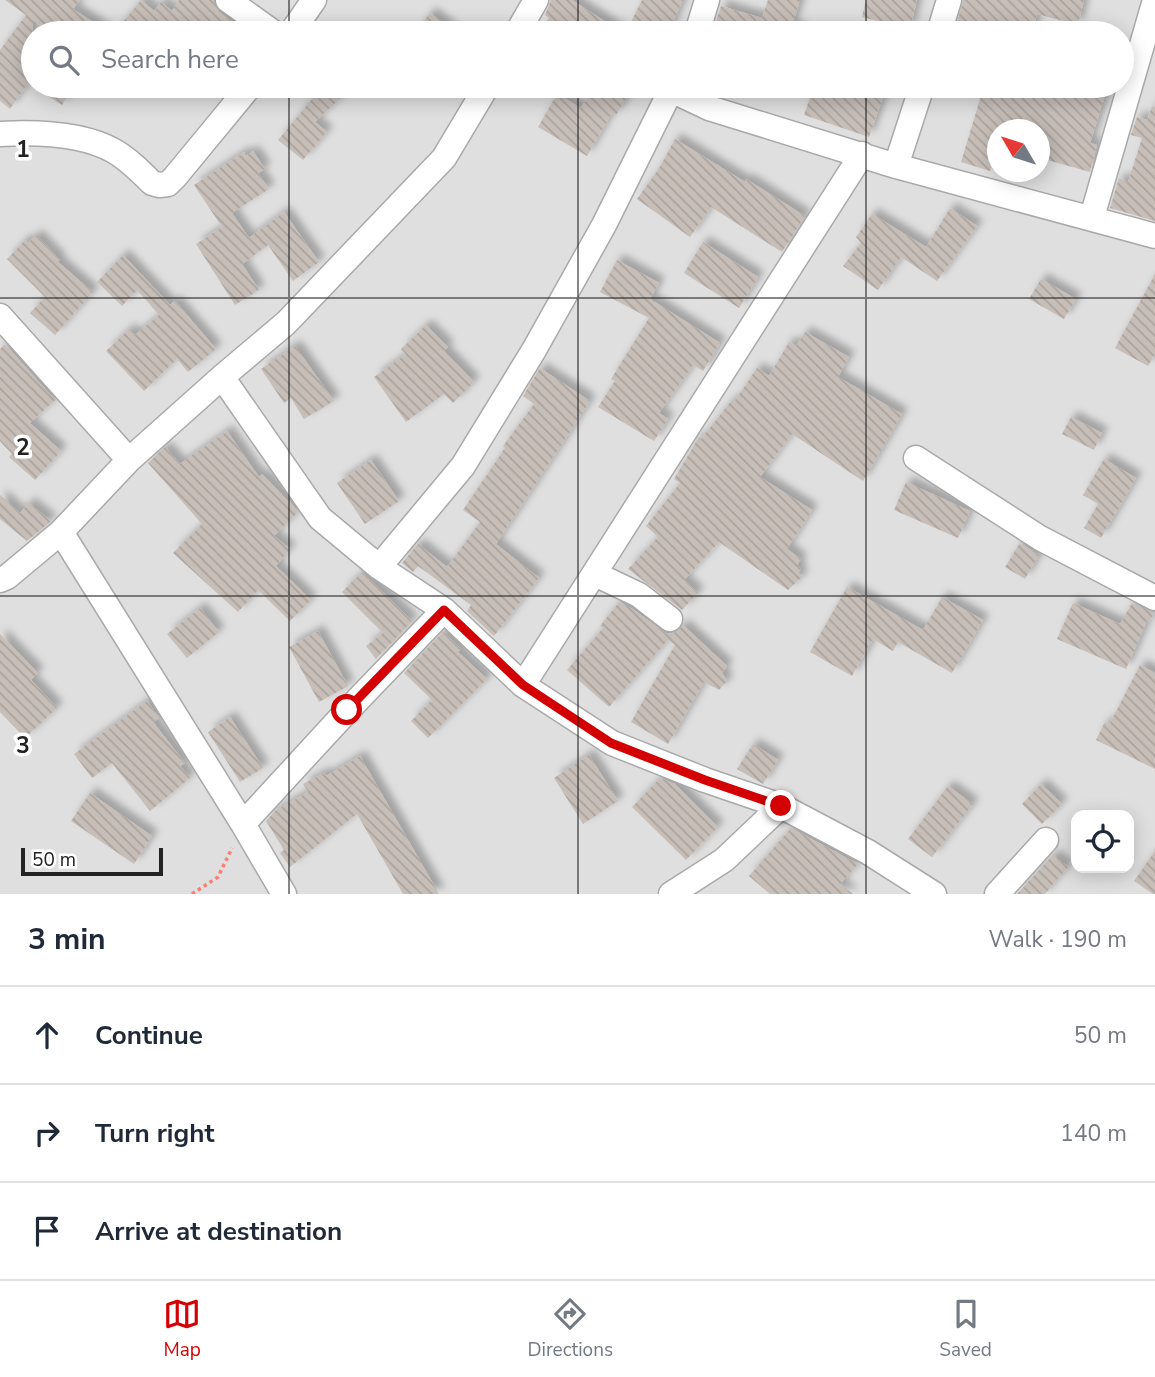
<!DOCTYPE html>
<html lang="en">
<head>
<meta charset="utf-8">
<style>
  body { margin:0; font-family:"Nunito Sans",sans-serif; background:#f2f2f3; color:#1f2937 }
  .controls { position:absolute; right:21px; bottom:21px; display:grid; overflow:hidden; border-radius:14px; box-shadow:0 4px 18px #0003 }
  .controls button { width:63px; height:63px; display:grid; place-items:center; padding:0; border:0; border-bottom:2px solid #e0e1e3; background:#fff; color:#1f2937; font:35px sans-serif }
  .compass { position:absolute; left:987px; top:119px; width:63px; height:63px; border-radius:50%; background:#fff; box-shadow:0 4px 18px #0003; rotate:309deg }
  .scale { position:absolute; left:21px; bottom:18px; width:142px; box-sizing:border-box; padding-left:7px; border:4px solid #222; border-top:0; font-size:19px; line-height:24px; white-space:nowrap; color:#222; -webkit-text-stroke:5px #fff; paint-order:stroke }
  .stop { position:absolute; width:21px; height:21px; margin:-16px; border:5px solid #d30103; border-radius:50%; background:#fff }
  .stop.end { background:#d30103; border-color:#fff; box-shadow:0 2px 7px #0008 }
  .list { margin:0; padding:0; list-style:none }
  h2 { display:flex; justify-content:space-between; align-items:center; height:91px; margin:0; padding:0 28px; font-size:30px }
  h2 small { font-size:23px; font-weight:400; color:#747a83 }
  .list li { display:grid; grid-template-columns:46px 1fr auto; gap:21px; align-items:center; box-sizing:border-box; height:98px; padding:0 28px; border-top:2px solid #e0e1e3 }
  .list b { display:block; font-size:26px; white-space:nowrap }
  .list em { font-size:23px; font-style:normal; color:#747a83 }
  .icon { flex:none; width:38px; height:38px; fill:none; stroke:currentColor; stroke-width:2; stroke-linecap:round; stroke-linejoin:round }
  .map { position:relative; flex:none; width:1155px; height:894px; overflow:hidden }
  .search { position:absolute; background:#fff; box-shadow:0 4px 18px #0003; left:21px; right:21px; top:21px; height:77px; display:flex; align-items:center; gap:18px; box-sizing:border-box; padding:0 24px; border-radius:38px; color:#747a83; font-size:26px }
  .sheet { height:385px; background:#fff }
  nav { display:flex; justify-content:space-around; align-items:center; box-sizing:border-box; height:98px; border-top:2px solid #e0e1e3; background:#fff; font-size:19px; color:#747a83 }
  nav a { display:grid; justify-items:center; gap:4px }
  nav .on { color:#d30103 }
  .map>svg:first-child { display:block }
  .residential { fill:#e0dfdf; fill-rule:evenodd }
  .building { fill:url(#building-back-hatch); filter:url(#shadow) }
  .lines { fill:none; stroke-linecap:round; stroke-linejoin:round }
  .minor-casing { stroke:#a9a9a9; stroke-width:27 }
  .path { stroke:#fa7e72; stroke-width:3.5; stroke-dasharray:3.5 3.5; stroke-linecap:butt }
  .minor { stroke:#fff; stroke-width:24 }
  .route { stroke:#d30103; stroke-width:9 }
  .grid { fill:none; stroke:#222; stroke-width:2; stroke-opacity:0.55 }
  .grid-label { font-size:23px; text-anchor:middle; font-weight:bold; fill:#222; stroke:#fff; stroke-width:7; stroke-linejoin:round; paint-order:stroke }
</style>
</head>
<body>
<div class="map">
<svg width="1155" height="894" viewBox="0 0 1155 894">
  <defs>
    <pattern id="building-back-hatch" width="6" height="6" patternUnits="userSpaceOnUse" patternTransform="scale(1.75)"><rect width="6" height="6" fill="#c7beb8"/><path d="M-1 5l2 2M0 0l6 6M5-1l2 2" fill="none" stroke="#aba39e"/></pattern>
    <filter id="shadow"><feDropShadow dx="6" dy="-6" stdDeviation="3.5" flood-color="#0004"/></filter>
  </defs>
  <rect width="100%" height="100%" fill="#f2efe9"/>
  <path class="residential" d="M0,0H1155V894H0ZM33,33H1122V86H33ZM998,130H1040V172H998ZM1076,815H1129V868H1076Z"/>
  <path class="building" d="M5,0H80L73,9L110,33H52L33,20V76L10,109L0,101V50L26,15Z
    M141,0L154,11L161,2L172,11L179,0H213L219,12L248,33H200L184,21L174,33H114Z
    M551,0H572L623,33H563L546,22L549,18L545,15Z
    M642,0H683L668,33H655L631,22Z
    M768,0H800L792,26L802,29L801,33H712L721,6L762,18Z
    M866,0H917L910,29L862,17Z
    M963,0H1084L1078,25L1037,14L1032,33H968L955,30Z
    M430,13L457,33H415Z
    M32,86H74L62,105Z
    M302,86H353L315,122L327,132L303,160L278,140L313,98Z
    M594,86H634L616,115L612,113L587,156L538,127L557,94L581,108Z
    M814,86L835,92L836,86H887L869,137L804,115Z
    M984,86H1108L1090,143L1097,145L1090,172L1040,158V130H998V146L990,171L961,162Z
    M1152,106L1155,107V221L1110,208L1119,178L1128,182L1142,138L1131,135L1137,117L1147,120Z
    M675,139L745,182L746,179L805,216L782,252L711,207L690,237L637,199L658,170Z
    M253,151L265,169L258,173L269,189L232,213L249,238L284,212L319,262L293,281L268,245L242,264L259,290L235,305L196,244L222,227L194,185L244,152L246,156Z
    M950,208L977,226L937,281L901,257L878,290L843,266L861,243L856,237L872,214L926,247Z
    M36,235L60,260L58,262L93,292L55,335L30,313L45,297L7,259L25,240L28,243Z
    M703,242L758,277L739,308L684,273Z
    M123,255L170,305L175,301L216,349L188,372L177,359L144,391L106,351L129,329L135,335L159,315L137,290L122,306L97,282Z
    M617,260L659,283L650,299L720,343L703,371L693,365L659,413L668,419L654,441L598,407L615,381L611,379L649,318L600,292Z
    M1155,274V354L1148,366L1115,348Z
    M1041,279L1076,299L1064,319L1029,299Z
    M426,325L448,347L444,351L474,382L453,403L444,394L406,422L374,377L406,354L401,349Z
    M805,332L849,357L838,377L902,414L863,481L792,434L760,477L812,510L787,549L801,559L797,565L801,569L798,573L803,576L788,590L719,542L684,580L698,593L682,610L628,569L658,537L646,526L680,483L674,479L699,437L701,439L732,400L734,402L757,368L769,376L789,342L796,346Z
    M5,344L55,400L30,423L61,451L35,480L9,457L12,454L0,441V349Z
    M295,346L334,401L304,419L291,398L284,403L261,369Z
    M540,368L590,401L496,544L539,578L494,636L467,611L471,605L418,566L413,572L402,563L418,544L447,567L480,522L463,510L505,448L503,446L534,404L523,396Z
    M1071,417L1102,433L1094,450L1062,434Z
    M227,431L259,477L262,474L288,501L289,500L298,512L274,536L290,549L276,566L311,600L290,621L258,590L238,612L173,553L202,524L148,463L165,447L180,464Z
    M1104,459L1136,478L1101,538L1084,528L1098,504L1083,495Z
    M371,460L399,501L365,524L337,483Z
    M906,482L970,511L958,538L894,510Z
    M0,495L20,513L29,503L51,521L27,541L0,519Z
    M1020,543L1039,555L1025,579L1005,567Z
    M362,572L412,621L376,659L366,646L383,633L342,592Z
    M847,587L923,630L942,597L983,620L952,673L898,642L893,651L873,639L852,676L810,652Z
    M619,602L631,608L667,634L676,632L683,625L727,666L722,673L727,681L719,690L704,682L668,744L631,722L675,645L668,640L609,707L567,670L603,628L600,626Z
    M1073,603L1120,624L1132,603L1154,613L1149,622L1147,621L1126,669L1057,639Z
    M200,608L219,632L187,658L167,634Z
    M318,631L348,686L319,702L289,647Z
    M443,632L461,649L458,652L487,679L428,738L411,721L432,700L404,673Z
    M0,634L38,673L31,680L57,708L25,738L0,712Z
    M1140,665L1155,673V769L1096,740L1105,722L1109,725Z
    M147,701L159,718L153,722L185,763L180,766L190,778L150,811L112,763L92,778L74,754Z
    M230,717L263,768L240,782L208,732Z
    M753,744L778,760L763,784L737,769Z
    M589,755L618,801L583,824L554,778Z
    M360,756L439,894H403L357,814L290,867L280,853L284,850L266,821L275,811L308,792L303,784L324,773L326,776Z
    M660,778L675,784L718,827L686,860L632,807Z
    M1041,784L1062,804L1042,824L1022,804Z
    M948,786L973,804L932,857L908,839Z
    M90,793L152,836L134,864L71,821Z
    M791,828L858,864L840,884L853,894H770L749,876Z
    M1155,851V894H1153L1134,881Z
    M1053,855L1068,867L1045,894H1017Z"/>
  <g class="lines">
    <g class="minor-casing">
      <path id="minor" d="M228,0L274,33
        M291,33L314,0
        M517,33L536,0
        M697,33L707,0
        M939,33L949,0
        M671,90L709,108L896,166L1155,236
        M0,134C36,132 82,133 114,151C128,159 140,171 152,183L159,185L168,184L175,177L250,86
        M896,166L922,86
        M1092,217L1155,0
        M0,316L129,460
        M222,377L320,518L379,567L444,610L523,685L612,743L705,780L781,806L868,852L934,894
        M916,458L1040,538L1155,598
        M61,532L243,824L284,894
        M379,567L463,466L534,350L604,225L671,90L675,86
        M595,574L639,595L670,619
        M0,580L7,577L61,532L129,460L222,377L286,323L444,158L487,86
        M523,685L862,154
        M243,824L347,711L444,610
        M671,894L724,860L781,806
        M997,894L1046,840"/>
    </g>
    <path class="path" d="M192,894L218,877L232,848"/>
    <use href="#minor" class="minor"/>
  </g>
  <g class="lines">
    <path class="route" d="M347,710L444,610L523,685L611,743L705,780L781,806"/>
  </g>
  <path class="grid" d="M289,0V33M578,0V33M866,0V33M289,86V894M578,86V894M866,86V894M0,298H1155M0,596H1155"/>
  <g class="grid-label">
    <text x="23" y="157">1</text>
    <text x="23" y="455">2</text>
    <text x="23" y="753">3</text>
  </g>
</svg>
<div class="controls">
<button><svg class="icon" aria-label="locate" viewBox="0 0 24 24"><circle cx="12" cy="12" r="6"/><path d="M12 2v4M12 18v4M2 12h4M18 12h4"/></svg></button>
</div>
<svg class="compass" viewBox="-18 -18 36 36"><path d="M0-13l5 13h-10z" fill="#e53935"/><path d="M0 13l5-13h-10z" fill="#747a83"/></svg>
<div class="scale">50 m</div>
<div class="stop" style="left:347px;top:710px"></div>
<div class="stop end" style="left:781px;top:806px"></div>
<div class="search"><svg class="icon" aria-label="search" viewBox="0 0 24 24"><circle cx="10" cy="10" r="6"/><path d="M15 15l6 6"/></svg>Search here</div>
</div>
<section class="sheet">
<h2>3 min<small>Walk · 190 m</small></h2>
<ul class="list">
<li><svg class="icon" aria-label="ahead" viewBox="0 0 24 24"><path d="M12 20V5M6 11l6-6 6 6"/></svg><div><b>Continue</b></div><em>50 m</em></li>
<li><svg class="icon" aria-label="right" viewBox="0 0 24 24"><path d="M7 20v-9h11M14 6l5 5-5 5"/></svg><div><b>Turn right</b></div><em>140 m</em></li>
<li><svg class="icon" aria-label="arrive" viewBox="0 0 24 24"><path d="M6 21V4h12l-3 4 3 4H6"/></svg><div><b>Arrive at destination</b></div></li>
</ul>
</section>
<nav>
<a class="on"><svg class="icon" aria-label="map" viewBox="0 0 24 24"><path d="M3 6l6-2 6 2 6-2v14l-6 2-6-2-6 2zM9 4v14M15 6v14"/></svg>Map</a>
<a><svg class="icon" aria-label="directions" viewBox="0 0 24 24"><path d="M12 3l9 9-9 9-9-9zM9 14v-3h6M13 9l2 2-2 2"/></svg>Directions</a>
<a><svg class="icon" aria-label="saved" viewBox="0 0 24 24"><path d="M7 4h10v16l-5-4-5 4z"/></svg>Saved</a>
</nav>
</body>
</html>
